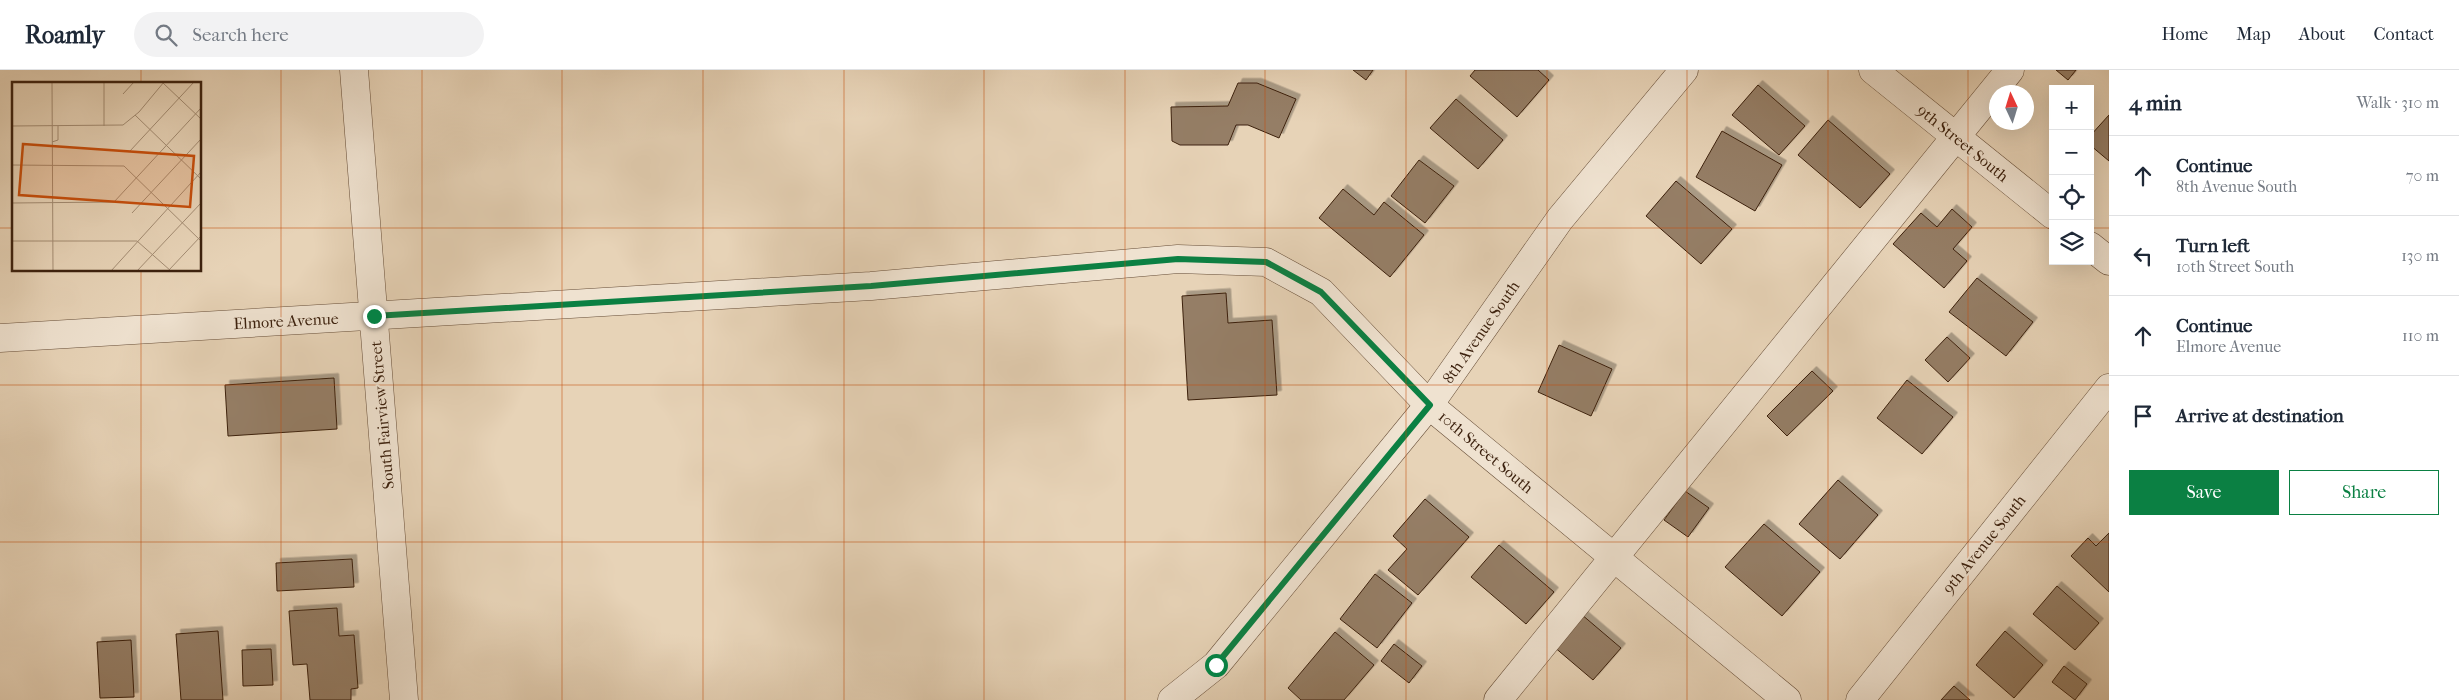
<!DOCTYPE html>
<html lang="en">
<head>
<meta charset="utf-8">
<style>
  body { margin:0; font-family:"IM FELL French Canon",serif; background:#f2f2f3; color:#1f2937 }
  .controls { position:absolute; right:15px; top:15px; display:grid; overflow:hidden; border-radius:0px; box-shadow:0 5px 20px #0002 }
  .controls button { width:45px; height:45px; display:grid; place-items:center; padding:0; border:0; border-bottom:1px solid #e0e1e3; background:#fff; color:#1f2937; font:25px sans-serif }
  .compass { position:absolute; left:1989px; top:15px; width:45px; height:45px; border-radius:50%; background:#fff; box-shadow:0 5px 20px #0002; rotate:356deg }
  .stop { position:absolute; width:15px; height:15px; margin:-11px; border:4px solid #0b8043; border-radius:50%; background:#fff }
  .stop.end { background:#0b8043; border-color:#fff; box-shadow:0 1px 5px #0008 }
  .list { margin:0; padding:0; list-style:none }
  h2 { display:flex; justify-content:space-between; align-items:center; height:65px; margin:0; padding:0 20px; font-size:21px }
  h2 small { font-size:16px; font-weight:400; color:#747a83 }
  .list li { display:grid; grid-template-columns:32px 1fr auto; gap:15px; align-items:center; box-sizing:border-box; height:80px; padding:0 20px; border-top:1px solid #e0e1e3 }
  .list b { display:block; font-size:19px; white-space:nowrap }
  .list p { margin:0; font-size:16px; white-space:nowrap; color:#747a83 }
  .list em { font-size:16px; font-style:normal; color:#747a83 }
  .actions { display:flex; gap:10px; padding:15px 20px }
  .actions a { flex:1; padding:11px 0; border:1px solid #0b8043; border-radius:0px; text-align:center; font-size:18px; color:#0b8043 }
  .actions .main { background:#0b8043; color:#fff }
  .icon { flex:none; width:28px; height:28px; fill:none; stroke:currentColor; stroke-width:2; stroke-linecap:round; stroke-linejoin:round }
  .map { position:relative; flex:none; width:2109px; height:630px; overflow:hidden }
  header { display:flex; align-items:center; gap:30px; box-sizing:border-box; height:70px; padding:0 25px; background:#fff; border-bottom:1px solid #e0e1e3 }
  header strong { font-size:24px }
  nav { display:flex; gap:28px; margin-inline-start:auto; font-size:18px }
  .search { width:350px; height:45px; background:#f2f2f3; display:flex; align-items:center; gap:12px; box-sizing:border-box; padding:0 18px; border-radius:28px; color:#747a83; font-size:19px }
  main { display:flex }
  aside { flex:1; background:#fff }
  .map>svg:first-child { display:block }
  .building { fill:#957e66; stroke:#3c210e; filter:url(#shadow) }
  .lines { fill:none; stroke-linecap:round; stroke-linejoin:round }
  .minor-casing { stroke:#674e38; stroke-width:29 }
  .minor { stroke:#efe2d0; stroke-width:28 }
  .route { stroke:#0b8043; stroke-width:6 }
  .grid { fill:none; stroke:#c64e0c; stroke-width:1; stroke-opacity:0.55 }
  .labels { text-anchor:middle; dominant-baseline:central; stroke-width:4; stroke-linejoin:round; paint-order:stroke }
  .street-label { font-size:16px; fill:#3c210e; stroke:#efe2d0 }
  .inset-road { fill:none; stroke:#a38c73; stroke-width:1 }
  .view { fill:#c64e0c; fill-opacity:0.15; stroke:#c64e0c; stroke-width:2.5 }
  .inset-edge { fill:none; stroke:#3c210e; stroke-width:2.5 }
</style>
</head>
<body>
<header>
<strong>Roamly</strong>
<div class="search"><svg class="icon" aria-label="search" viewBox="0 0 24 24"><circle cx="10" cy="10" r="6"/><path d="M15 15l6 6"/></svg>Search here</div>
<nav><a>Home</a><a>Map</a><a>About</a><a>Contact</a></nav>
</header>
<main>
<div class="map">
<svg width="2109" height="630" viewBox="0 0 2109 630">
  <defs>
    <filter id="shadow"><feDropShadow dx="4.5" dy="-4.5" stdDeviation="0" flood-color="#0004"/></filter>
  </defs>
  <rect width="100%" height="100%" fill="#e7d3b7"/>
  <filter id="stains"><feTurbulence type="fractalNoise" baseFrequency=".004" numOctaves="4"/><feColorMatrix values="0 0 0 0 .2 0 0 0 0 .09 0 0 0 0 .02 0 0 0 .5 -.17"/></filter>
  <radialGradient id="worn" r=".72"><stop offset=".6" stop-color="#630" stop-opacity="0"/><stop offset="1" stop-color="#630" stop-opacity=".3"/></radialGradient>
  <path class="building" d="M1353,0H1373L1366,10Z
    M1475,0H1538L1549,10L1517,47L1470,6Z
    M2056,0H2076L2068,10Z
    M1238,13H1257L1296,29L1279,68L1248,55H1236L1228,75H1180L1172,71L1171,37L1228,36Z
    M1758,15L1805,56L1779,85L1732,45Z
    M1456,29L1503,70L1478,99L1430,58Z
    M2109,45V91L2090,75V66Z
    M1828,50L1890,104L1860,138L1798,85Z
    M1722,61L1782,95L1755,141L1696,107Z
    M1419,90L1454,116L1425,153L1391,126Z
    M1676,111L1732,159L1701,194L1646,146Z
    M1343,119L1374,145L1384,132L1424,165L1390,207L1319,148Z
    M1952,139L1972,157L1953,179L1967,191L1944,218L1893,174L1921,143L1937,157Z
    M1977,208L2033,252L2006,286L1949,242Z
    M1226,223L1228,253L1272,250L1277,325L1188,330L1182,226Z
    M1947,267L1970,288L1948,312L1925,290Z
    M1559,275L1612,299L1591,346L1538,322Z
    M1812,301L1833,321L1787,366L1767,346Z
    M334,308L337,359L228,366L225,315Z
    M1907,310L1953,347L1922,384L1877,348Z
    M1838,410L1878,445L1840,489L1799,454Z
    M1685,421L1709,438L1688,467L1664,450Z
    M1425,429L1469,467L1418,525L1388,500L1407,479L1393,466Z
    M1764,454L1820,502L1782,546L1725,497Z
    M2109,463V522L2071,486L2088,468L2096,476Z
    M1499,475L1554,522L1526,554L1471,507Z
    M352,489L354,517L277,521L276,493Z
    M1375,504L1412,533L1377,578L1340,549Z
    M2057,516L2099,553L2075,580L2033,544Z
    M337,538L339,566L354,565L358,618L351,619V630H310L307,594L293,595L289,541Z
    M1581,544L1621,578L1593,610L1553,576Z
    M218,561L223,630H181L176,564Z
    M2005,561L2043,595L2014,628L1976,595Z
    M1335,562L1374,595L1344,630H1301L1288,618Z
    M131,570L134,627L100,628L97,572Z
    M1394,574L1422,596L1409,613L1381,591Z
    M271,579L273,615L243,616L242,580Z
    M2064,596L2087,614L2075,630L2052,612Z
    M1954,616L1970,630H1941Z"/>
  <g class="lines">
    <g class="minor-casing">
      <path id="minor" d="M354,0L404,630
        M1873,0L2053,145
        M2090,176L2109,191
        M0,268L871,216L1178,189L1266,192L1321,222L1429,335L1787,630
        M1172,630L1216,595L1429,335L1560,149L1684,0
        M1498,630L2010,0
        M1860,630L2109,318"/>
    </g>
    <use href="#minor" class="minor"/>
  </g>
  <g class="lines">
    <path class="route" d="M374,246L871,216L1178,189L1266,192L1321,222L1430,335L1216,595"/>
  </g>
  <path class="grid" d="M141,0V14M281,0V630M422,0V630M562,0V630M703,0V630M844,0V630M984,0V630M1125,0V630M1265,0V630M1406,0V630M1547,0V630M1687,0V630M1828,0V630M1968,0V630M0,158H14M200,158H2053M2090,158H2109M141,200V630M0,315H2109M0,472H2109"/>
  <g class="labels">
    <g class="street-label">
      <text transform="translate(1963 73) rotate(39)">9th Street South</text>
      <text transform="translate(286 251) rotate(-3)">Elmore Avenue</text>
      <text transform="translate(1481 262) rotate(-55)">8th Avenue South</text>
      <text transform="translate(382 345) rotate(-95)">South Fairview Street</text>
      <text transform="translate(1486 382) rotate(40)">10th Street South</text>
      <text transform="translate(1984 474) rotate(-51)">9th Avenue South</text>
    </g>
  </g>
  <g transform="translate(12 12)">
    <rect width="189" height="189" fill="#e7d3b7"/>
    <path class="inset-road" d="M40,0L41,189M92,0V44M151,1L189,37M111,12L122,0M123,33L189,97M0,44L111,43L127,30L152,0M40,60L46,58V44M118,69L182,0M0,83L112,84L189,159M0,121L102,120L189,26M120,131L189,57M0,159H125L159,189M157,188L189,154M99,189L189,90M125,189L189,121"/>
    <path class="view" d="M11,62L182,74L178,125L7,113Z"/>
    <rect width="189" height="189" class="inset-edge"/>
  </g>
  <rect width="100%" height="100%" filter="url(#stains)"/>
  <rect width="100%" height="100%" fill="url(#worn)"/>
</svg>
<div class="controls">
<button>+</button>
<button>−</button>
<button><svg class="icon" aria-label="locate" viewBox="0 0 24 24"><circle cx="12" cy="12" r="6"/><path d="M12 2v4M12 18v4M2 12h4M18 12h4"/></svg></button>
<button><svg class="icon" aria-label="layers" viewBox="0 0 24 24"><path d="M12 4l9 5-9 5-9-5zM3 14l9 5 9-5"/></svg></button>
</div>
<svg class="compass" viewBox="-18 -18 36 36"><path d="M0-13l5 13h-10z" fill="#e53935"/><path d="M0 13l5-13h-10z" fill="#747a83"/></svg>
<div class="stop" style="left:1216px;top:595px"></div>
<div class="stop end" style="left:374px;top:246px"></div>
</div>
<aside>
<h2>4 min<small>Walk · 310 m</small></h2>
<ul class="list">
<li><svg class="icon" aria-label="ahead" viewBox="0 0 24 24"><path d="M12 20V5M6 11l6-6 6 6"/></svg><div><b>Continue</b><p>8th Avenue South</p></div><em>70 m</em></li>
<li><svg class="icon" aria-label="left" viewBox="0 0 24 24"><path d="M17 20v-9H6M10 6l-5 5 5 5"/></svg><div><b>Turn left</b><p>10th Street South</p></div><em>130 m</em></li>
<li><svg class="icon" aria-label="ahead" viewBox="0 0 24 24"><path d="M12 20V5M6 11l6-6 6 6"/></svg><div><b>Continue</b><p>Elmore Avenue</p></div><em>110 m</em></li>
<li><svg class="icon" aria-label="arrive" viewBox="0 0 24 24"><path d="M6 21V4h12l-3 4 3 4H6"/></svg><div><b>Arrive at destination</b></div></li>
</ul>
<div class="actions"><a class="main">Save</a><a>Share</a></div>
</aside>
</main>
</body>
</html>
